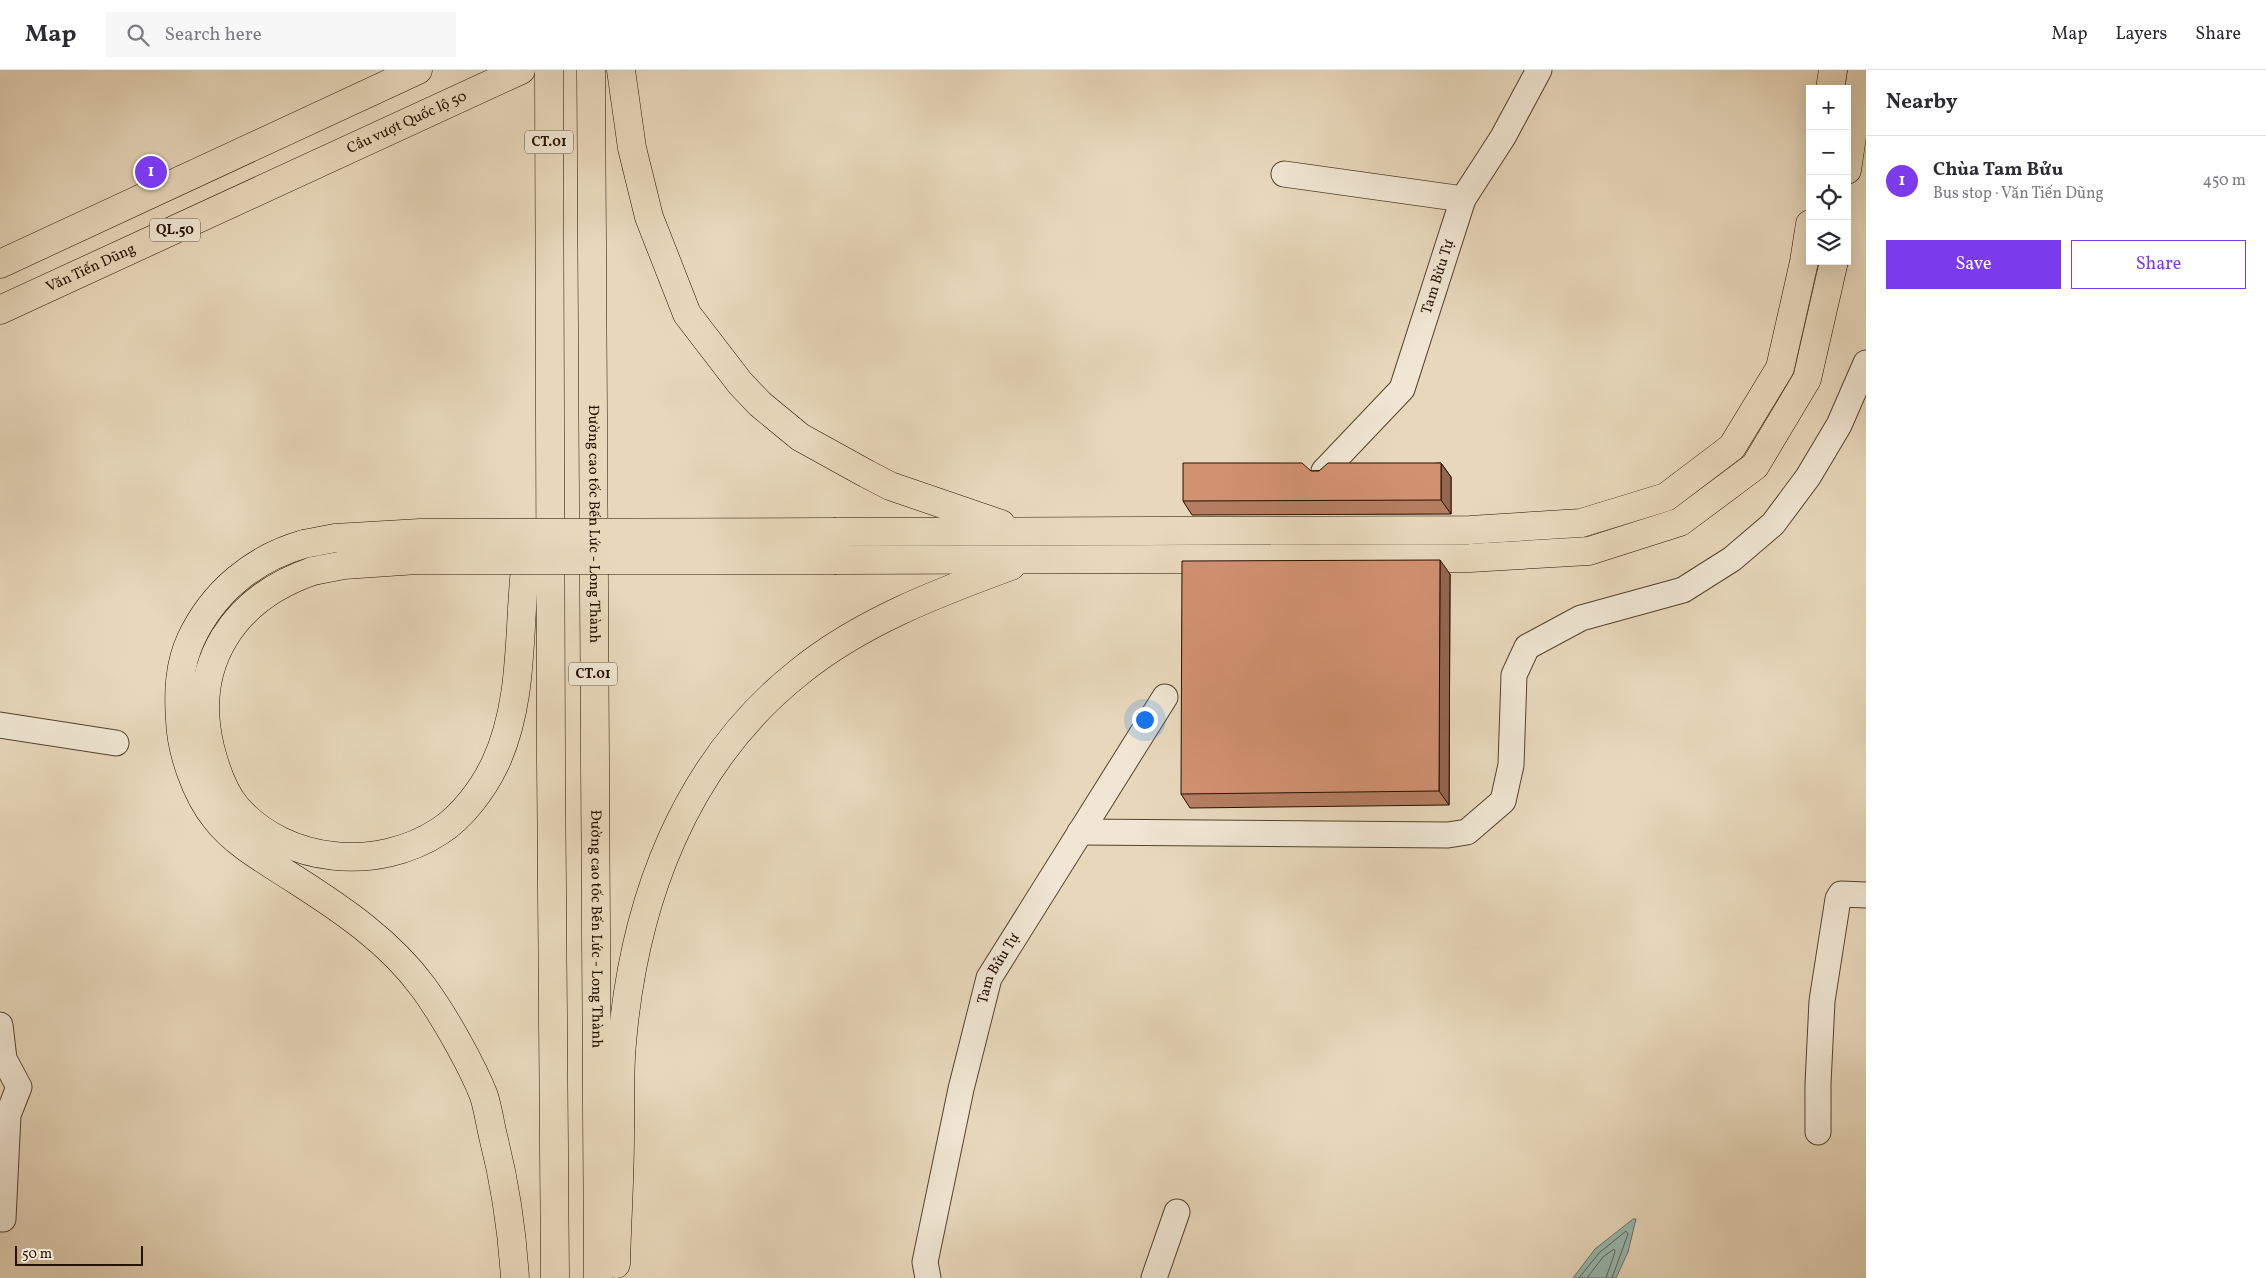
<!DOCTYPE html>
<html lang="en">
<head>
<meta charset="utf-8">
<style>
  body { margin:0; font-family:Vollkorn,serif; background:#f7f7f7; color:#2b2b33 }
  .controls { position:absolute; right:15px; top:15px; display:grid; overflow:hidden; border-radius:0px; box-shadow:0 5px 20px #0002 }
  .controls button { width:45px; height:45px; display:grid; place-items:center; padding:0; border:0; border-bottom:1px solid #e1e1e2; background:#fff; color:#2b2b33; font:25px sans-serif }
  .scale { position:absolute; left:15px; bottom:12px; width:128px; box-sizing:border-box; padding-left:5px; border:2px solid #261000; border-top:0; font-size:14px; line-height:18px; white-space:nowrap; color:#261000; -webkit-text-stroke:4px #f0e6d3; paint-order:stroke }
  .you { position:absolute; left:1144px; top:649px; width:18px; height:18px; margin:-12px; border:4px solid #fff; border-radius:50%; background:#1a73e8; box-shadow:0 0 0 8px #1a73e833 }
  .badge { display:grid; place-items:center; width:32px; height:32px; border-radius:50%; background:#7c3aed; color:#fff; font-size:16px; font-weight:700 }
  .pin { position:absolute; translate:-50% -50%; border:2px solid #fff; box-shadow:0 1px 5px #0006 }
  .list { margin:0; padding:0; list-style:none }
  h2 { display:flex; justify-content:space-between; align-items:center; height:65px; margin:0; padding:0 20px; font-size:21px }
  h2 small { font-size:16px; font-weight:400; color:#7c7c81 }
  .list li { display:grid; grid-template-columns:32px 1fr auto; gap:15px; align-items:center; box-sizing:border-box; height:90px; padding:0 20px; border-top:1px solid #e1e1e2 }
  .list b { display:block; font-size:19px; white-space:nowrap }
  .list p { margin:0; font-size:16px; white-space:nowrap; color:#7c7c81 }
  .list em { font-size:16px; font-style:normal; color:#7c7c81 }
  .actions { display:flex; gap:10px; padding:15px 20px }
  .actions a { flex:1; padding:11px 0; border:1px solid #7c3aed; border-radius:0px; text-align:center; font-size:18px; color:#7c3aed }
  .actions .main { background:#7c3aed; color:#fff }
  .icon { flex:none; width:28px; height:28px; fill:none; stroke:currentColor; stroke-width:2; stroke-linecap:round; stroke-linejoin:round }
  .map { position:relative; flex:none; width:1866px; height:1208px; overflow:hidden }
  header { display:flex; align-items:center; gap:30px; box-sizing:border-box; height:70px; padding:0 25px; background:#fff; border-bottom:1px solid #e1e1e2 }
  header strong { font-size:24px }
  nav { display:flex; gap:28px; margin-inline-start:auto; font-size:18px }
  .search { width:350px; height:45px; background:#f7f7f7; display:flex; align-items:center; gap:12px; box-sizing:border-box; padding:0 18px; border-radius:0px; color:#7c7c81; font-size:19px }
  main { display:flex }
  aside { flex:1; background:#fff }
  .map>svg:first-child { display:block }
  .water { fill:#97b9b1; stroke:#6a756a }
  .lines { fill:none; stroke-linecap:round; stroke-linejoin:round }
  .shore { stroke:#5e6458; stroke-width:1 }
  .minor-casing { stroke:#56422f; stroke-width:27 }
  .highway-casing { stroke:#261000; stroke-width:29 }
  .minor { stroke:#f0e6d3; stroke-width:25 }
  .highway { stroke:#e8d8bb; stroke-width:28 }
  .highway-bridge-casing { stroke:#261000; stroke-width:29; stroke-linecap:butt }
  .highway-bridge { stroke:#e8d8bb; stroke-width:28 }
  .wall { fill:#b57d61; stroke:#261000 }
  .shaded-wall { fill:#93664f; stroke:#261000 }
  .building { fill:#d29171; stroke:#261000 }
  .labels { text-anchor:middle; dominant-baseline:central; stroke-width:4; stroke-linejoin:round; paint-order:stroke }
  .shield { fill:#f0e6d3; stroke:#63503f; stroke-width:1 }
  .shield-label { font-size:14px; font-weight:bold; fill:#261000 }
  .street-label { font-size:15px; fill:#261000; stroke:#f0e6d3 }
</style>
</head>
<body>
<header>
<strong>Map</strong>
<div class="search"><svg class="icon" aria-label="search" viewBox="0 0 24 24"><circle cx="10" cy="10" r="6"/><path d="M15 15l6 6"/></svg>Search here</div>
<nav><a>Map</a><a>Layers</a><a>Share</a></nav>
</header>
<main>
<div class="map">
<svg width="1866" height="1208" viewBox="0 0 1866 1208">
  <rect width="100%" height="100%" fill="#e8d8bb"/>
  <filter id="stains"><feTurbulence type="fractalNoise" baseFrequency=".004" numOctaves="4"/><feColorMatrix values="0 0 0 0 .2 0 0 0 0 .09 0 0 0 0 .02 0 0 0 .5 -.17"/></filter>
  <radialGradient id="worn" r=".72"><stop offset=".6" stop-color="#630" stop-opacity="0"/><stop offset="1" stop-color="#630" stop-opacity=".3"/></radialGradient>
  <path class="water" d="M1633,1149H1636L1628,1182L1616,1208H1573L1595,1179Z"/>
  <g class="lines">
    <path class="shore" d="M1579,1208L1599,1183L1626,1161L1628,1164L1612,1208
      M1587,1208L1603,1187L1614,1179L1615,1182L1606,1208"/>
    <g class="minor-casing">
      <g id="minor">
        <path d="M1284,104L1463,129"/>
        <path id="s1" d="M1324,401L1402,319L1463,129L1503,67L1539,0"/>
        <path d="M0,655L116,673"/>
        <path d="M1080,762L1448,765L1467,762L1503,731L1511,695L1514,605L1527,577L1581,548L1683,520L1732,489L1773,454L1808,407L1839,355L1866,293"/>
        <path d="M0,955L4,989L19,1017L8,1045L3,1149"/>
        <path d="M1818,1062V1014L1822,931L1838,829L1841,824L1866,825"/>
        <path id="s2" d="M928,1208L925,1192L961,1019L989,908L1165,627"/>
        <path d="M1154,1208L1177,1142"/>
      </g>
    </g>
    <g class="highway-casing">
      <g id="highway">
        <path d="M549,0L551,689L555,1208"/>
        <path id="s3" d="M591,0L598,1208"/>
        <path d="M621,0L632,78L649,147L687,244L740,313L760,334L800,367L867,404L890,416L1001,454"/>
        <path d="M1830,19L1833,0"/>
        <path d="M1847,100L1862,0"/>
        <path d="M0,194L418,0"/>
        <path id="s4" d="M0,240L521,0"/>
        <path d="M836,462L1470,460L1581,453L1666,427L1732,377L1780,298L1804,192L1810,154"/>
        <path d="M304,474C254,488 213,522 191,569C179,595 178,622 180,650C181,681 196,725 216,749C235,774 270,793 296,810C343,840 390,872 423,917C443,944 472,995 484,1026C488,1039 490,1053 493,1066C505,1113 512,1160 515,1208"/>
        <path d="M837,490L1470,488L1589,481L1680,452L1755,396L1807,309L1834,191"/>
        <path d="M313,501C234,528 190,593 210,677C215,697 223,722 237,738C286,794 378,802 440,761C463,746 483,719 495,694C528,624 516,541 529,467"/>
        <path d="M616,1194C617,1151 620,1108 620,1066C621,1035 619,1003 622,973C634,832 684,694 798,603C859,553 937,523 1011,496"/>
      </g>
    </g>
    <use href="#minor" class="minor"/>
    <use href="#highway" class="highway"/>
    <g class="highway-bridge-casing">
      <path id="highway-bridge" d="M304,474L335,468L420,463L836,462
        M313,501L344,495L417,490H837"/>
    </g>
    <use href="#highway-bridge" class="highway-bridge"/>
  </g>
  <path class="wall" d="M1441,393L1451,407V444L1192,445L1183,431L1311,401Z
    M1450,504L1449,735L1190,738L1181,724Z"/>
  <path class="shaded-wall" d="M1441,393L1451,407V444L1441,430Z
    M1440,490L1450,504L1449,735L1439,721Z"/>
  <path class="building" d="M1183,393H1302L1311,401H1319L1328,393H1441V430L1183,431Z
    M1440,490L1439,721L1181,724L1182,491Z"/>
  <g class="labels">
    <g class="shield">
      <rect x="525" y="60.5" width="48" height="23" rx="4"/>
      <rect x="150" y="148.5" width="50" height="23" rx="4"/>
      <rect x="569" y="592.5" width="48" height="23" rx="4"/>
    </g>
    <g class="shield-label">
      <text x="549" y="72">CT.01</text>
      <text x="175" y="160">QL.50</text>
      <text x="593" y="604">CT.01</text>
    </g>
    <g class="street-label">
      <text stroke="none"><textPath href="#s4" startOffset="448">Cầu vượt Quốc lộ 50</textPath></text>
      <text stroke="none"><textPath href="#s4" startOffset="100">Văn Tiến Dũng</textPath></text>
      <text stroke="none"><textPath href="#s1" startOffset="231">Tam Bừu Tự</textPath></text>
      <text stroke="none"><textPath href="#s3" startOffset="454">Đường cao tốc Bến Lức - Long Thành</textPath></text>
      <text stroke="none"><textPath href="#s3" startOffset="859">Đường cao tốc Bến Lức - Long Thành</textPath></text>
      <text stroke="none"><textPath href="#s2" startOffset="320">Tam Bửu Tự</textPath></text>
    </g>
  </g>
  <rect width="100%" height="100%" filter="url(#stains)"/>
  <rect width="100%" height="100%" fill="url(#worn)"/>
</svg>
<div class="controls">
<button>+</button>
<button>−</button>
<button><svg class="icon" aria-label="locate" viewBox="0 0 24 24"><circle cx="12" cy="12" r="6"/><path d="M12 2v4M12 18v4M2 12h4M18 12h4"/></svg></button>
<button><svg class="icon" aria-label="layers" viewBox="0 0 24 24"><path d="M12 4l9 5-9 5-9-5zM3 14l9 5 9-5"/></svg></button>
</div>
<div class="scale">50 m</div>
<div class="you"></div>
<div class="pin badge" style="left:151px;top:102px">1</div>
</div>
<aside>
<h2>Nearby<small></small></h2>
<ul class="list">
<li><span class="badge">1</span><div><b>Chùa Tam Bửu</b><p>Bus stop · Văn Tiến Dũng</p></div><em>450 m</em></li>
</ul>
<div class="actions"><a class="main">Save</a><a>Share</a></div>
</aside>
</main>
</body>
</html>
